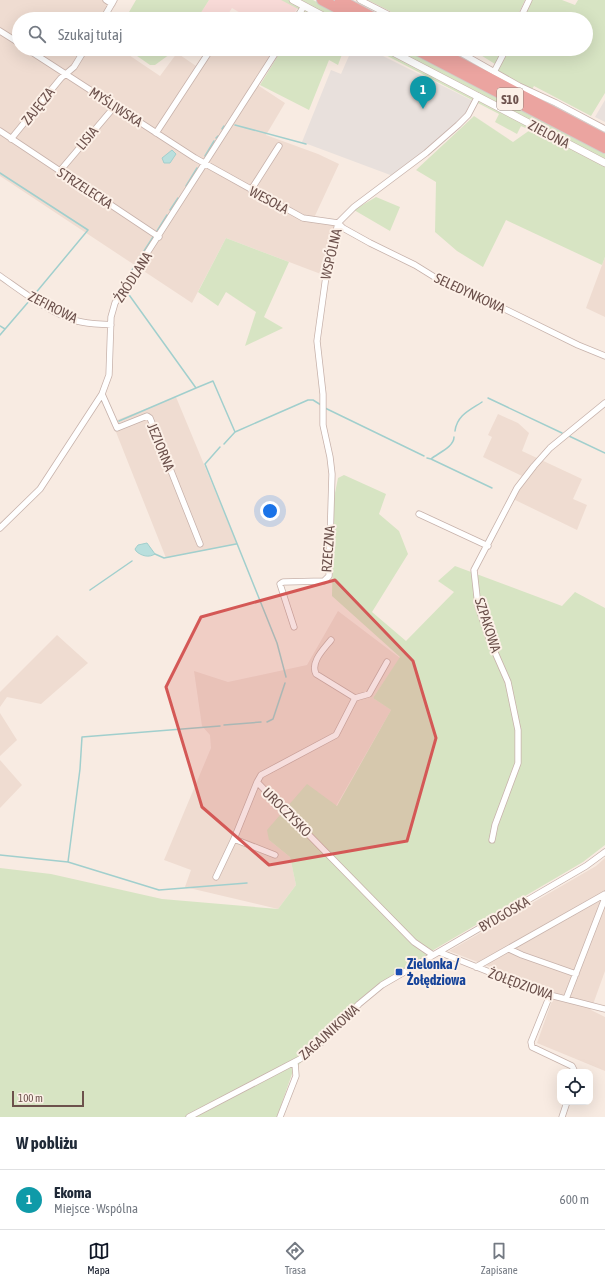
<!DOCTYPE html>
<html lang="pl">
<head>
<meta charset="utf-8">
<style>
  body { margin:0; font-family:"Asap Condensed",sans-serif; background:#f2f2f3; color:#1f2937 }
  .controls { position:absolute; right:12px; bottom:12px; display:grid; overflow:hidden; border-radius:8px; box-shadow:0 4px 16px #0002 }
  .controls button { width:36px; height:36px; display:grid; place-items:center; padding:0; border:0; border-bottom:1px solid #e0e1e3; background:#fff; color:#1f2937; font:20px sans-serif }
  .scale { position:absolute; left:12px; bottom:10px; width:72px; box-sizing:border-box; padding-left:4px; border:2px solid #6c514c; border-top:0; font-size:11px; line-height:14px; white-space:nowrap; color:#6c514c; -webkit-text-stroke:3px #fcf0e7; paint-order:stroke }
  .you { position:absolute; left:270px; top:511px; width:14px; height:14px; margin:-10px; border:3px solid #fff; border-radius:50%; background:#1a73e8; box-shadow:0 0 0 6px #1a73e833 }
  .badge { display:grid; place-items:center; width:26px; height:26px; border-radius:50%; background:#111827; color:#fff; font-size:13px; font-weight:700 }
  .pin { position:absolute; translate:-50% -33px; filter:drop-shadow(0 1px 2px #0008) }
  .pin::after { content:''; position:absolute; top:21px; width:14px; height:12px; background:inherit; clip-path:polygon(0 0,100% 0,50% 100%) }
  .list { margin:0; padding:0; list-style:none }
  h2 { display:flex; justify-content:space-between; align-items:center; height:52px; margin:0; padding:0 16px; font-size:17px }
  h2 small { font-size:13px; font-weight:400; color:#747a83 }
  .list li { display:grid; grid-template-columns:26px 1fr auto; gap:12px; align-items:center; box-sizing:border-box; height:60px; padding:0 16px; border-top:1px solid #e0e1e3 }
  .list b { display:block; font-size:15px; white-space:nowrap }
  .list p { margin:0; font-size:13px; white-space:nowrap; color:#747a83 }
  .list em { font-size:13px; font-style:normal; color:#747a83 }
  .icon { flex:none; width:22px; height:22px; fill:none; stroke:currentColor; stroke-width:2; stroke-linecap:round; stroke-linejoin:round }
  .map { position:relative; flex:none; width:605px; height:1117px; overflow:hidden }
  .search { position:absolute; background:#fff; box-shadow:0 4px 16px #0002; left:12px; right:12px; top:12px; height:44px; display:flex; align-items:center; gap:10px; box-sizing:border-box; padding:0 14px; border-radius:22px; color:#747a83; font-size:15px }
  .sheet { height:112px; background:#fff }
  nav { display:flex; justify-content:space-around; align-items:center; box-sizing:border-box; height:56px; border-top:1px solid #e0e1e3; background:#fff; font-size:11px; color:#747a83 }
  nav a { display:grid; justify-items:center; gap:2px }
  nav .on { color:#111827 }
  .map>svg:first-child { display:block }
  .residential { fill:#efdcd1 }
  .commercial { fill:#f8dad7 }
  .industrial { fill:#e8e0dc }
  .green { fill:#d7e4c3 }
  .water { fill:#b9dfdd; stroke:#a1cfcd }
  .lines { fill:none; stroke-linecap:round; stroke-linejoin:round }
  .stream { stroke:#a1cfcd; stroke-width:1.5 }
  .minor-casing { stroke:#c7b2ab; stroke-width:7 }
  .tertiary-casing { stroke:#c7b2ab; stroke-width:8 }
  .motorway-casing { stroke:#d3cbc9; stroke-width:12 }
  .minor { stroke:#fff; stroke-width:5.5 }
  .tertiary { stroke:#fff; stroke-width:7 }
  .motorway { stroke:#eba4a0; stroke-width:10 }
  .marked { fill:#d45856; fill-opacity:0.2; stroke:#d45856; stroke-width:3; stroke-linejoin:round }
  .transit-dot { fill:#1a4fb4; stroke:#fcf0e7; stroke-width:1.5 }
  .labels { text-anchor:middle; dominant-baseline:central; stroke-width:4; stroke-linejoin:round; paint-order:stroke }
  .shield { fill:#fcf0e7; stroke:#97817a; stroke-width:1 }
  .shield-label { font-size:13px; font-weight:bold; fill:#6c514c }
  .street-label { font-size:14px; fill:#6c514c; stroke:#fcf0e7 }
  .transit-label { font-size:14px; font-weight:bold; fill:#164399; stroke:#fcf0e7; text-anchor:start }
</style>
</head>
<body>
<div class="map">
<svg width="605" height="1117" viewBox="0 0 605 1117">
  <rect width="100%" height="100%" fill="#f8ebe2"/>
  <path class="residential" d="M0,0H115L104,19H19V49H120L160,76L177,53L199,68L211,49H278L256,84L285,103L266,135L318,154L339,164L313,220L338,223L326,276L226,238L192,303L0,176Z
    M605,257V317L586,308Z
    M176,397L237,544L166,558L112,422Z
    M498,414L518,423L529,433L522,451L582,479L573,499L587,505L577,530L509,497L522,476L483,457L492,437L488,435Z
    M338,611L400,658L373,698L391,710L336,806L269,840L290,857L296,885L278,909L185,887L191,870L164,860L211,748L210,735L202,726L194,671L228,682L307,665Z
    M57,635L88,663L41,704L7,697L0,707V692Z
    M0,713L17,740L0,756Z
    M0,760L22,785L0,808Z
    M605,858V971L591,1010L605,1017V1071L537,1043L555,992L449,951L596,866Z"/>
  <path class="commercial" d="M209,0H283L298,7L291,19H240L242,14L232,8L225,19H197Z"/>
  <path class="industrial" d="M352,49H369L475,102L458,125L393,176L302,142L331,70L341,74Z
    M605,100V122L595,117Z"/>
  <path class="green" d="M136,0H209L197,19H125Z
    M281,0H313L349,19H301L304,12Z
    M368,0H525L516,19H410L403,18Z
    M531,0H562L575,5L578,0H605V93L591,116L534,86L532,89L497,71L508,49H586V19H528L529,16L526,13Z
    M127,49H177L155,65H150Z
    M282,49H344L338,65L329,60L309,110L260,85Z
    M374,49H406L605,153V257L602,265L506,220L483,267L457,251L435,232L436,182L416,170L474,116L513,142L530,130L521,126L517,134L495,122L499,114Z
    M471,49H502L495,64Z
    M376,197L400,207L390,231L354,210Z
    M226,238L289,262L264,317L283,328L245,346L256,312L226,292L218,306L198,292Z
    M344,475L386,494L379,514L399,531L408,554L372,612L406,641L454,592L438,581L455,566L562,606L575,592L605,608V845L583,862L435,949L358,1002L293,1071L277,1117H0V868L51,874L162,899L278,909L296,885L290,857L269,840L267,830L307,784L337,806L391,710L373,698L400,657L332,596L334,498L338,478Z"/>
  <path class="water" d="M172,150L176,154L170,163H164L162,158Z
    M147,543L155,554C149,558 141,556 136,551L135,549L138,545Z"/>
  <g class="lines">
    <path class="stream" d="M235,125L306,144
      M222,129L224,126
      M216,138L218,136
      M205,156L214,141
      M0,173L88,230L34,295
      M186,186L197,168
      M170,210L178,198
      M157,231L167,215
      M144,251L153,237
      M123,285L141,255
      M127,292L196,388L213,381L235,432
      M0,326L5,329
      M0,335L30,300
      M488,398L562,433
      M325,408L424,456
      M119,421L196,388
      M455,431C457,415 470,410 482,402
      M569,436L605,453
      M224,444L235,432L308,400H313L321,405
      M220,447L205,464L277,643L286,677
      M427,458L431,459C438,453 454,447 454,437
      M431,459L492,488
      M155,554L164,558L236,544
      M90,590L132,561
      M267,722L273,719L285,683
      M224,725L261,722
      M0,855L68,862L80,769L82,737L220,726
      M68,862L159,890L247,883"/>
    <g class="minor-casing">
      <path id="minor" d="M106,0L112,4
        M360,0L397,19
        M103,19L114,0
        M296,19L304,6
        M520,19L529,0
        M0,31L19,43
        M27,49L195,158L303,218L338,223L343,228L370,243L415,265L436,278L468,291L578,345L605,356
        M454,49L519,86L556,103L605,129
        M494,72L506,49
        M0,131L159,237
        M156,133L211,49
        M11,139L61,78L74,67L85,49
        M59,172L115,106
        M251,190L279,146
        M0,276C23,292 51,314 77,321C88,324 100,324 111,325
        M102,394L117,428L147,416L150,418L200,544
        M419,514L488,546
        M0,528L40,489L102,394L109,375L111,317L115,303L278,49
        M294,627L280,584L283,582L324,581L329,576L332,474L330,457L323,425V394L317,341L326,276L338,223L354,207L426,153L458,125L468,115L478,96
        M331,640C324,649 310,662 316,674L355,698
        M387,662L369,694L355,698L336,735L261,775L257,782L414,942L433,955
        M234,839L275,855
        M492,840L495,825L518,763V730L508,682L490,641L478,606L474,570L517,488L534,466L550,448L605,403
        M216,877L234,839L257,782
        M509,949L522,955L576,974
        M439,952L542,993L605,1009
        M476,967L605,894
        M550,995L531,1042L532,1047L572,1066L575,1072
        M566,999L605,898
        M189,1117L300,1059L322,1042L359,1004L382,985L586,866L605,852
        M280,1117L296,1076L295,1063
        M562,1117L567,1102"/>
    </g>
    <g class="tertiary-casing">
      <path id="tertiary" d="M293,0L329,19
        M387,49L605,163"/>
    </g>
    <g class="motorway-casing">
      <path id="motorway" d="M322,0L358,19
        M340,0L376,19
        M415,49L605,148
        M434,49L605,139"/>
    </g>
    <use href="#minor" class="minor"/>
    <use href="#tertiary" class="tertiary"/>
    <use href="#motorway" class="motorway"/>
  </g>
  <path class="marked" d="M335,580L413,661L436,738L407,841L269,865L202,807L166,687L201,617Z"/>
  <rect class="transit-dot" x="395" y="968" width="8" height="8" rx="2"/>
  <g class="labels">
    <rect class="shield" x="497" y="88" width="26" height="22" rx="3"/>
    <g class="shield-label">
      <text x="510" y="99">S10</text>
    </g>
    <g class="street-label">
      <text transform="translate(38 106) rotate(-51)">ZAJĘCZA</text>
      <text transform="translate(116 107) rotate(33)">MYŚLIWSKA</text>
      <text transform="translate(549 134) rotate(28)">ZIELONA</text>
      <text transform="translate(87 138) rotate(-50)">LISIA</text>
      <text transform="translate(85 188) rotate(33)">STRZELECKA</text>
      <text transform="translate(269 200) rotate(28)">WESOŁA</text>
      <text transform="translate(331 254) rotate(-77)">WSPÓLNA</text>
      <text transform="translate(133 277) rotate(-57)">ŹRÓDLANA</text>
      <text transform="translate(470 293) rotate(25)">SELEDYNKOWA</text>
      <text transform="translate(53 307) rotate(27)">ZEFIROWA</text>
      <text transform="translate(161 447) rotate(68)">JEZIORNA</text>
      <text transform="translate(328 549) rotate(-86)">RZECZNA</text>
      <text transform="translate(488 625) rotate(72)">SZPAKOWA</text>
      <text transform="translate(287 812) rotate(45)">UROCZYSKO</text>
      <text transform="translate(504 914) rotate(-30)">BYDGOSKA</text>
      <text transform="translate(521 984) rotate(20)">ŻOŁĘDZIOWA</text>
      <text transform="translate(329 1032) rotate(-42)">ZAGAJNIKOWA</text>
    </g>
    <g class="transit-label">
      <text x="407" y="964">Zielonka /<tspan x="407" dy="16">Żołędziowa</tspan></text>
    </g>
  </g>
</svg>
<div class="controls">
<button><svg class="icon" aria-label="locate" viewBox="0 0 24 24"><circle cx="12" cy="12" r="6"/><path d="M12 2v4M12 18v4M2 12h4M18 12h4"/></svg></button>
</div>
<div class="scale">100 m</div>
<div class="you"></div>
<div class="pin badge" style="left:423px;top:109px;background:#0f9aa8">1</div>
<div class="search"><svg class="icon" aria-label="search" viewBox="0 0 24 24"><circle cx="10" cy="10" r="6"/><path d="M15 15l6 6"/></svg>Szukaj tutaj</div>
</div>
<section class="sheet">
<h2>W pobliżu<small></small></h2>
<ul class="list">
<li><span class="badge" style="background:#0f9aa8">1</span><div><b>Ekoma</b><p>Miejsce · Wspólna</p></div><em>600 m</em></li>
</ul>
</section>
<nav>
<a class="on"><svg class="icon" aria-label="map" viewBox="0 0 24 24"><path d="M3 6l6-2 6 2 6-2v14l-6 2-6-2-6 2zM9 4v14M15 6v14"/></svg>Mapa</a>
<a><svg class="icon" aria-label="directions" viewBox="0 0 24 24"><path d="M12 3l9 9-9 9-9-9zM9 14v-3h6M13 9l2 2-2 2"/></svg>Trasa</a>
<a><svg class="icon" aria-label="saved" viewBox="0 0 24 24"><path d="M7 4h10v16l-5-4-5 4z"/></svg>Zapisane</a>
</nav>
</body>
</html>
